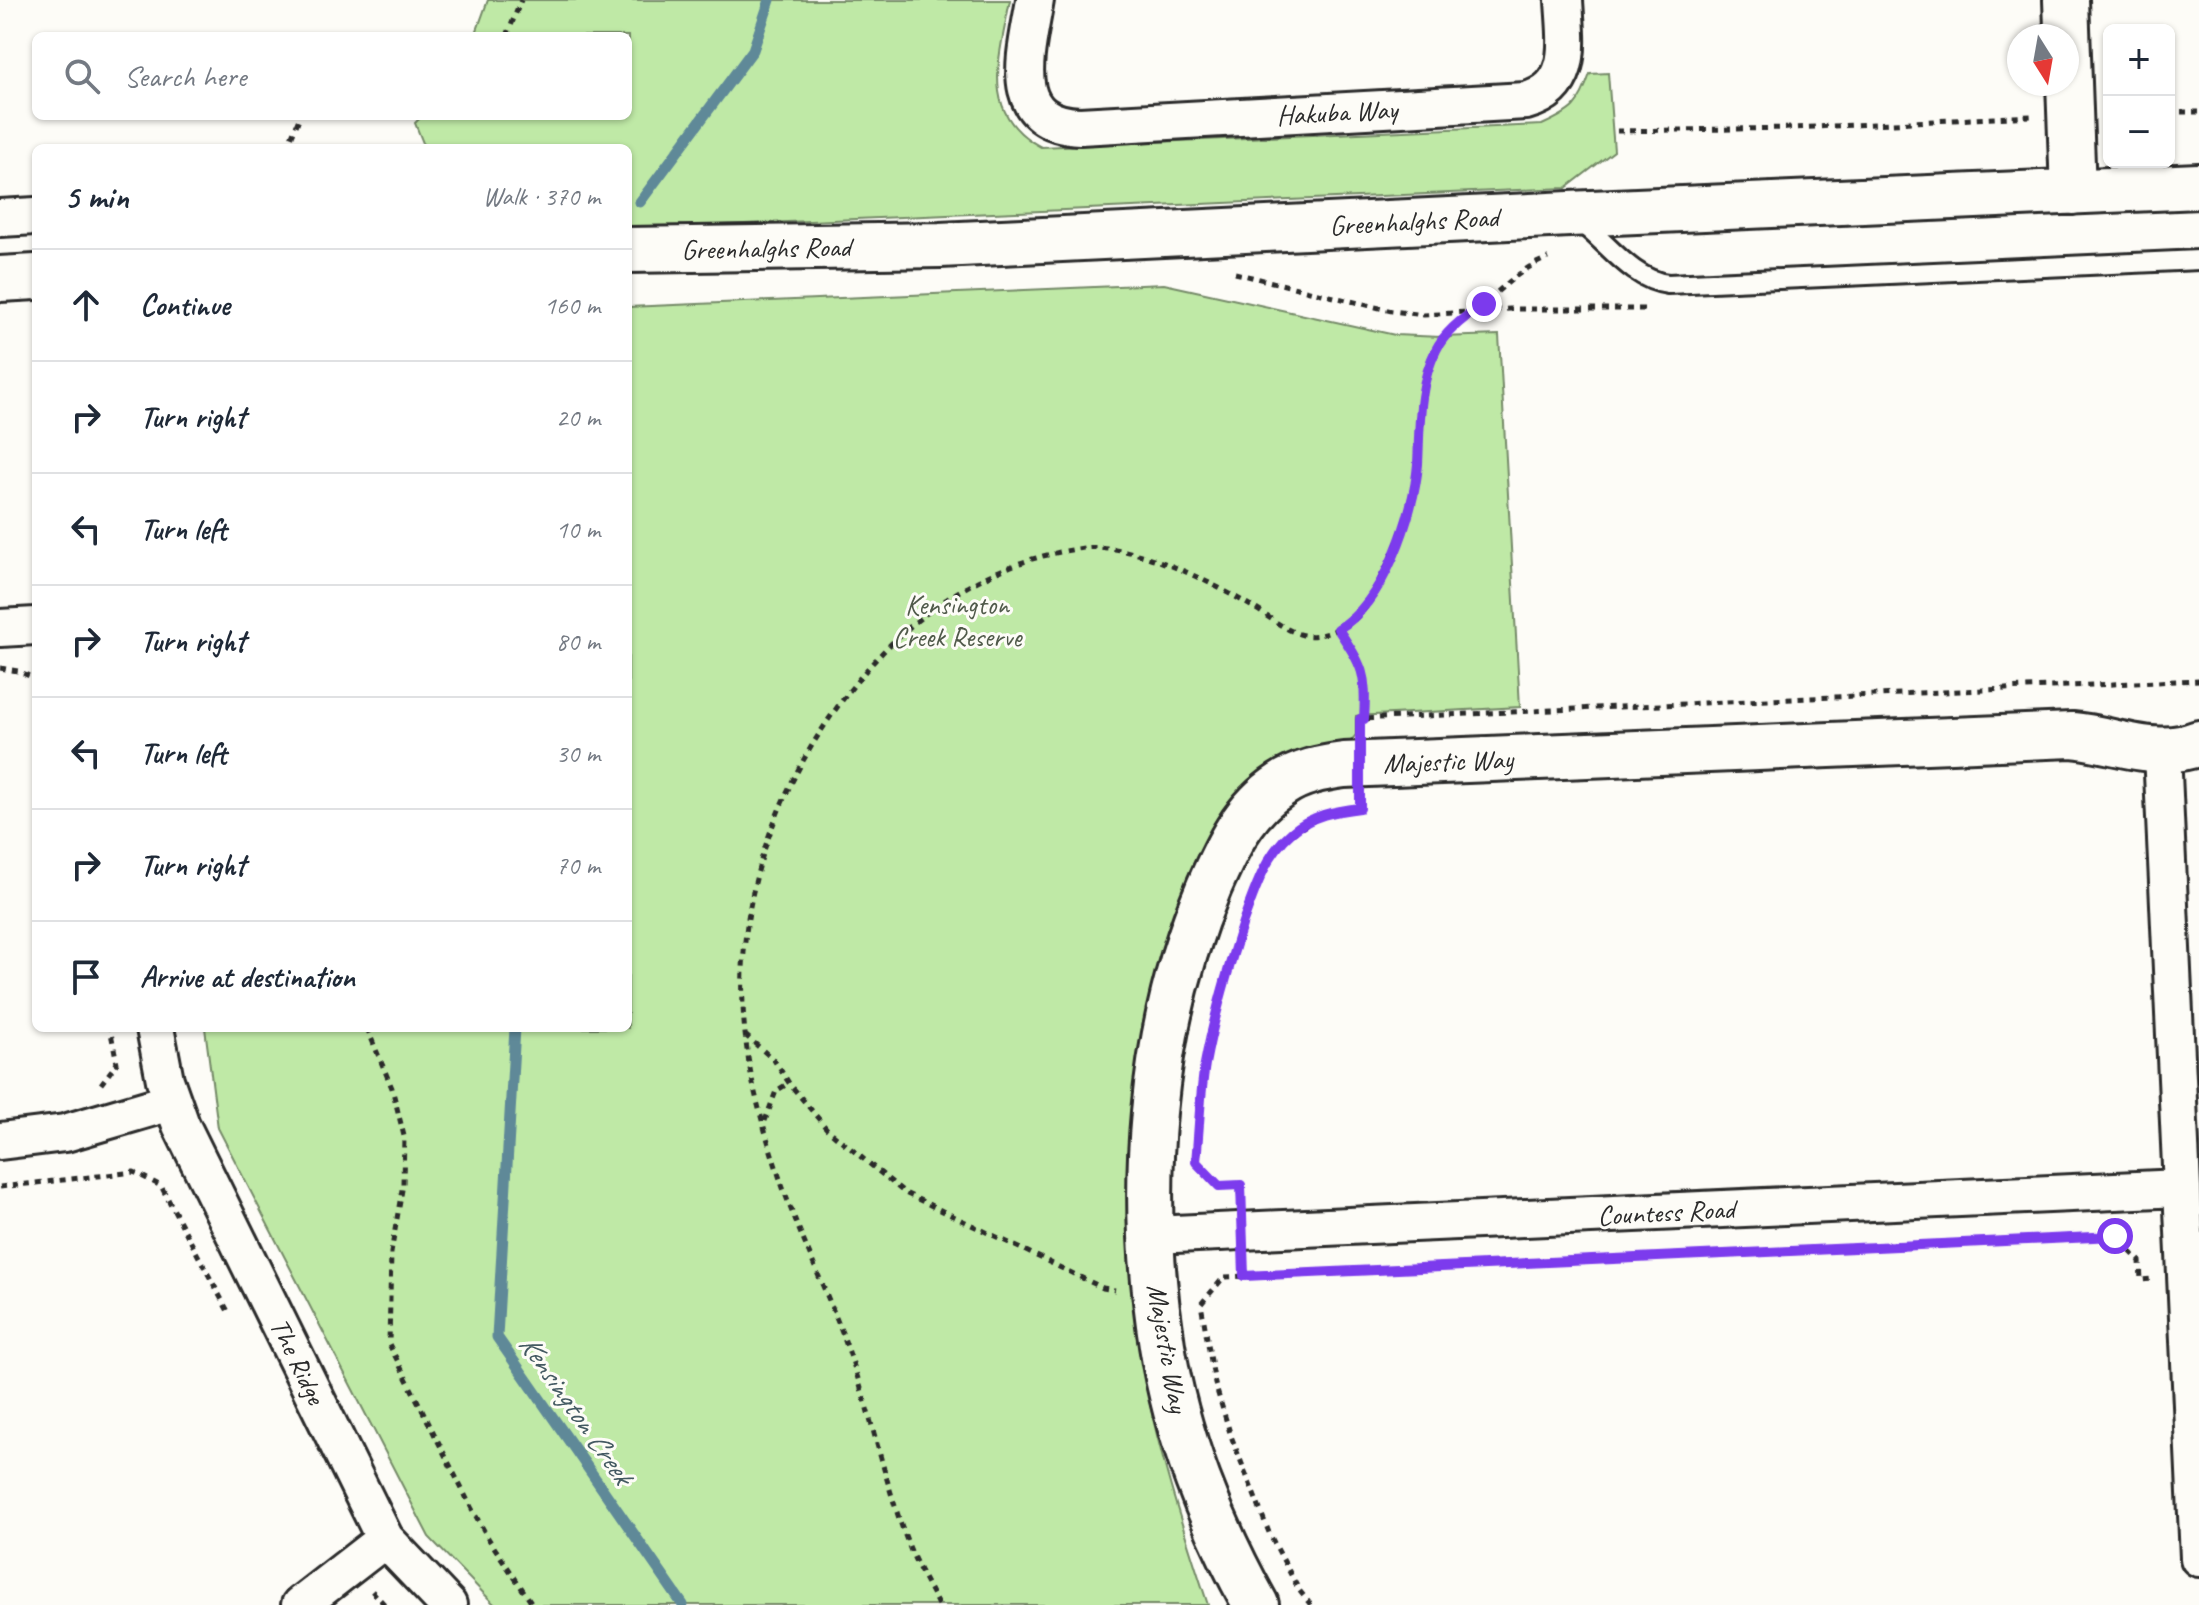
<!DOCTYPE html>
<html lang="en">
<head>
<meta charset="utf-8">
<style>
  body { margin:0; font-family:Caveat,sans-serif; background:#f6f6f7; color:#1f2937 }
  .controls { position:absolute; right:24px; top:24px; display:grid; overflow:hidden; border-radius:12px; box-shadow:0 2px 6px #0004 }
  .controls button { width:72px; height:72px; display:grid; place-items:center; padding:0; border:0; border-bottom:2px solid #e0e1e3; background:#fff; color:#1f2937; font:40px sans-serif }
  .compass { position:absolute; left:2007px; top:24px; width:72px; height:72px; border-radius:50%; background:#fff; box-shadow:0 2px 6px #0004; rotate:169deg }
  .stop { position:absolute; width:24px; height:24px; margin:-18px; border:6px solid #7c3aed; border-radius:50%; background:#fff }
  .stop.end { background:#7c3aed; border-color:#fff; box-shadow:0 2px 8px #0008 }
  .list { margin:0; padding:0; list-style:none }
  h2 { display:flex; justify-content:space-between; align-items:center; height:104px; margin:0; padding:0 32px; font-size:34px }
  h2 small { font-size:26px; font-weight:400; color:#747a83 }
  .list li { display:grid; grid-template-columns:52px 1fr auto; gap:24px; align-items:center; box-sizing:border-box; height:112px; padding:0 32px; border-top:2px solid #e0e1e3 }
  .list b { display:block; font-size:30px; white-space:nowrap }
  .list em { font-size:26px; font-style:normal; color:#747a83 }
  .icon { flex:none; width:44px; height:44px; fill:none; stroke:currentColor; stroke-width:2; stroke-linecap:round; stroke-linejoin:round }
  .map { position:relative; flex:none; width:2199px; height:1605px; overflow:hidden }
  .search { position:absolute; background:#fff; box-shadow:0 2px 6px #0004; left:32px; top:32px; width:600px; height:88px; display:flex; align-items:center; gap:20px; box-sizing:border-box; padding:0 28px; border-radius:12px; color:#747a83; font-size:30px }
  .panel { position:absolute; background:#fff; box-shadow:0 2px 6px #0004; left:32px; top:144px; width:600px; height:888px; border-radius:12px }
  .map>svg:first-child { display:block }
  .green { fill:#bfe9a6; stroke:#758a68; stroke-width:2 }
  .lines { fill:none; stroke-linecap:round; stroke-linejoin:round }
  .stream { stroke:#5e8998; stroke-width:11 }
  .service-casing { stroke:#2b2b2b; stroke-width:24 }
  .minor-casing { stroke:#2b2b2b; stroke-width:42 }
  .tertiary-casing { stroke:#2b2b2b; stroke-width:50 }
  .path { stroke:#2b2b2b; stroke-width:5; stroke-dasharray:6 6; stroke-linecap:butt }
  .service { stroke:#fdfcf7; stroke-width:18 }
  .minor { stroke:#fdfcf7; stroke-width:36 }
  .tertiary { stroke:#fdfcf7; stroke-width:44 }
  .route { stroke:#7c3aed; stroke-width:10 }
  .labels { text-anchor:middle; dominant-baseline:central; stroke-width:6; stroke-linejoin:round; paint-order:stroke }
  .street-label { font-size:28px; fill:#2b2b2b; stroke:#fdfcf7 }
  .park-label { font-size:28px; fill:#505a4a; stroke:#fdfcf7 }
  .water-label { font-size:30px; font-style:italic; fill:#445a62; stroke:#fdfcf7 }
</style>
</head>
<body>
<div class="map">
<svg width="2199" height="1605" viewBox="0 0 2199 1605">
  <rect width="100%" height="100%" fill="#fdfcf7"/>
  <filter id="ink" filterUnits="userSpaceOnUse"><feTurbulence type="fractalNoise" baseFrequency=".0125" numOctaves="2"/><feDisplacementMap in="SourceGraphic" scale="16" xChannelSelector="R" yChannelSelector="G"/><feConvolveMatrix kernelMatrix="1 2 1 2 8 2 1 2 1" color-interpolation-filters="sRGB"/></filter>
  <g filter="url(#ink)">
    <path class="green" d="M488,0H1010C1000,56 978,114 1041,147L1542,125C1573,111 1579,106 1590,74L1608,73L1614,151L1566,188L628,229V148H425L415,123L422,116H628V36H475Z
      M1164,284L1395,335L1441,337L1499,335L1520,707L1356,716V735L1350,742C1309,748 1270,760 1240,789C1210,819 1195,861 1181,900C1128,1044 1118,1185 1138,1336C1150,1428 1179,1517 1208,1605H495L429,1537L218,1128L205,1028H628V307Z"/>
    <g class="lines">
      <path class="stream" d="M640,202L753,50L770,0
        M515,1028L497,1337L683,1605"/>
      <g class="service-casing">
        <path id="service" d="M1580,222C1607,242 1632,280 1668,284L2199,260"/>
      </g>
      <g class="minor-casing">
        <path id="minor" d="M1035,0C1027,51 1003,123 1080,126L1526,101C1576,87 1566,41 1564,0
          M0,218L36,216
          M0,628L36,626
          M2162,752L2199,1558
          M155,1028L165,1080L181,1125L385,1539L448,1605
          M0,1141L65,1133L171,1102
          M1153,1235L2180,1188
          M300,1605L385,1539"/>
      </g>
      <g class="tertiary-casing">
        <path id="tertiary" d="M2066,0L2073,192
          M628,250L940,245L1569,214L2199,186
          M0,279L36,277
          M1256,1605C1212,1526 1176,1435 1162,1345C1138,1193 1149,1029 1209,887C1226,848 1244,809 1281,785C1300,772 1322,768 1344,765L2072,735C2116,739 2156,760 2199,743"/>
      </g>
      <path class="path" d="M507,36L521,0
        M2169,112H2199
        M1617,131L1794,128L2032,116
        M287,148L300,116
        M1235,273L1392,311L1424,315L1510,309H1648
        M1338,629C1363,667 1367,673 1364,719
        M0,668L18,671L36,679
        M1360,724V719L2199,680
        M1291,834L1323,814L1359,808
        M367,1028L392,1088L404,1136L403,1184L391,1253L389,1344L472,1509L488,1538L533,1605
        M745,1035L774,1060L789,1083L827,1129L905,1193L1103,1288L1115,1290
        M101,1084L117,1063L110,1028
        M765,1121L776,1091L789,1083
        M0,1187L134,1172L161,1186L230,1315
        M1241,1195V1185L1219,1186L1196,1162C1199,1129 1200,1096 1206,1064C1215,1009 1232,956 1250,903
        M372,1591L385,1605
        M938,1605C929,1587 919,1570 911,1551C886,1489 872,1416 849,1352C829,1295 802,1242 782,1185C768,1143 753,1094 747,1050C728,913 772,786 858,680C916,609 992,560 1084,548C1134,542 1209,581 1251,606C1267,615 1285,631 1303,635C1319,638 1337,631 1350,622C1364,613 1372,597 1379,582C1398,547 1412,509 1417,469C1422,429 1417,390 1435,352C1446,329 1472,313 1491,297C1509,282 1526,266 1548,258
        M1311,1605L1299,1590L1270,1535L1231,1436L1215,1384L1201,1304L1224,1277L2115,1236L2140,1261L2141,1280L2152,1279"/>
      <use href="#service" class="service"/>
      <use href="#minor" class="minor"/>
      <use href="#tertiary" class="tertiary"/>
    </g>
  </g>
  <g class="lines" filter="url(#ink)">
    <path class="route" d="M1484,304C1467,315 1445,331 1436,350C1418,386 1420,424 1418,464C1414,514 1384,603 1338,629C1363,667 1367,673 1364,719H1360V808C1335,811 1312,815 1292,832C1265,855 1255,890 1243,922C1228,969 1214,1016 1205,1064C1200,1096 1199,1130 1196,1162L1219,1186L1241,1185L1244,1276L2115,1236"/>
  </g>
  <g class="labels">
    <g class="street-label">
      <text transform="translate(1337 112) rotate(-3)">Hakuba Way</text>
      <text transform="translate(1414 221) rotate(-3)">Greenhalghs Road</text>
      <text transform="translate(766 248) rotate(-1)">Greenhalghs Road</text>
      <text transform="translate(1448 761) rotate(-2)">Majestic Way</text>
      <text transform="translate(1666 1212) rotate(-3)">Countess Road</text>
      <text transform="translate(1168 1348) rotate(80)">Majestic Way</text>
      <text transform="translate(298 1361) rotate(64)">The Ridge</text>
    </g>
    <g class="park-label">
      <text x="957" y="604">Kensington<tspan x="957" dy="32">Creek Reserve</tspan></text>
    </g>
    <g class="water-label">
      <text transform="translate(576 1409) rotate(55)">Kensington Creek</text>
    </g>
  </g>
</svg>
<div class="controls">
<button>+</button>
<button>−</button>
</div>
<svg class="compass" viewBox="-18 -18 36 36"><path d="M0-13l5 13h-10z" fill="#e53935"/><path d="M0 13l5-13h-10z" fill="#747a83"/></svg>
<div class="stop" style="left:2115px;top:1236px"></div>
<div class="stop end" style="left:1484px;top:304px"></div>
<div class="search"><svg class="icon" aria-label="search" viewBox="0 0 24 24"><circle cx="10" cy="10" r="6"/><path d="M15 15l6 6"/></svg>Search here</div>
<section class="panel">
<h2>5 min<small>Walk · 370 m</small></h2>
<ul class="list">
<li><svg class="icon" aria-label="ahead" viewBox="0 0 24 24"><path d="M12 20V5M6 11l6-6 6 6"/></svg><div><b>Continue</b></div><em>160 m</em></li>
<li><svg class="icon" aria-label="right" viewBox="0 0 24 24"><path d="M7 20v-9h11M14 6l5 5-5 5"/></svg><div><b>Turn right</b></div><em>20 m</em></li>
<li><svg class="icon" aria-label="left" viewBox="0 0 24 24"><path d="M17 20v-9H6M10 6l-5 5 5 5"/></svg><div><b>Turn left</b></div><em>10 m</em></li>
<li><svg class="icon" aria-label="right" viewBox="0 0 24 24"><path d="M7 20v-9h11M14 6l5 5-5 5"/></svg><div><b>Turn right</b></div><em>80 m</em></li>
<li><svg class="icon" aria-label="left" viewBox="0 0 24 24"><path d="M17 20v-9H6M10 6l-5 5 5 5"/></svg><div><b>Turn left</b></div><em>30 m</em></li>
<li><svg class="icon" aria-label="right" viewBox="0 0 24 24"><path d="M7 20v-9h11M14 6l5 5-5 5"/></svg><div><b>Turn right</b></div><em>70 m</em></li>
<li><svg class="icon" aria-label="arrive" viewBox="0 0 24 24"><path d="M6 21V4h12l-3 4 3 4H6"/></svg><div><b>Arrive at destination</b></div></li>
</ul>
</section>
</div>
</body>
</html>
